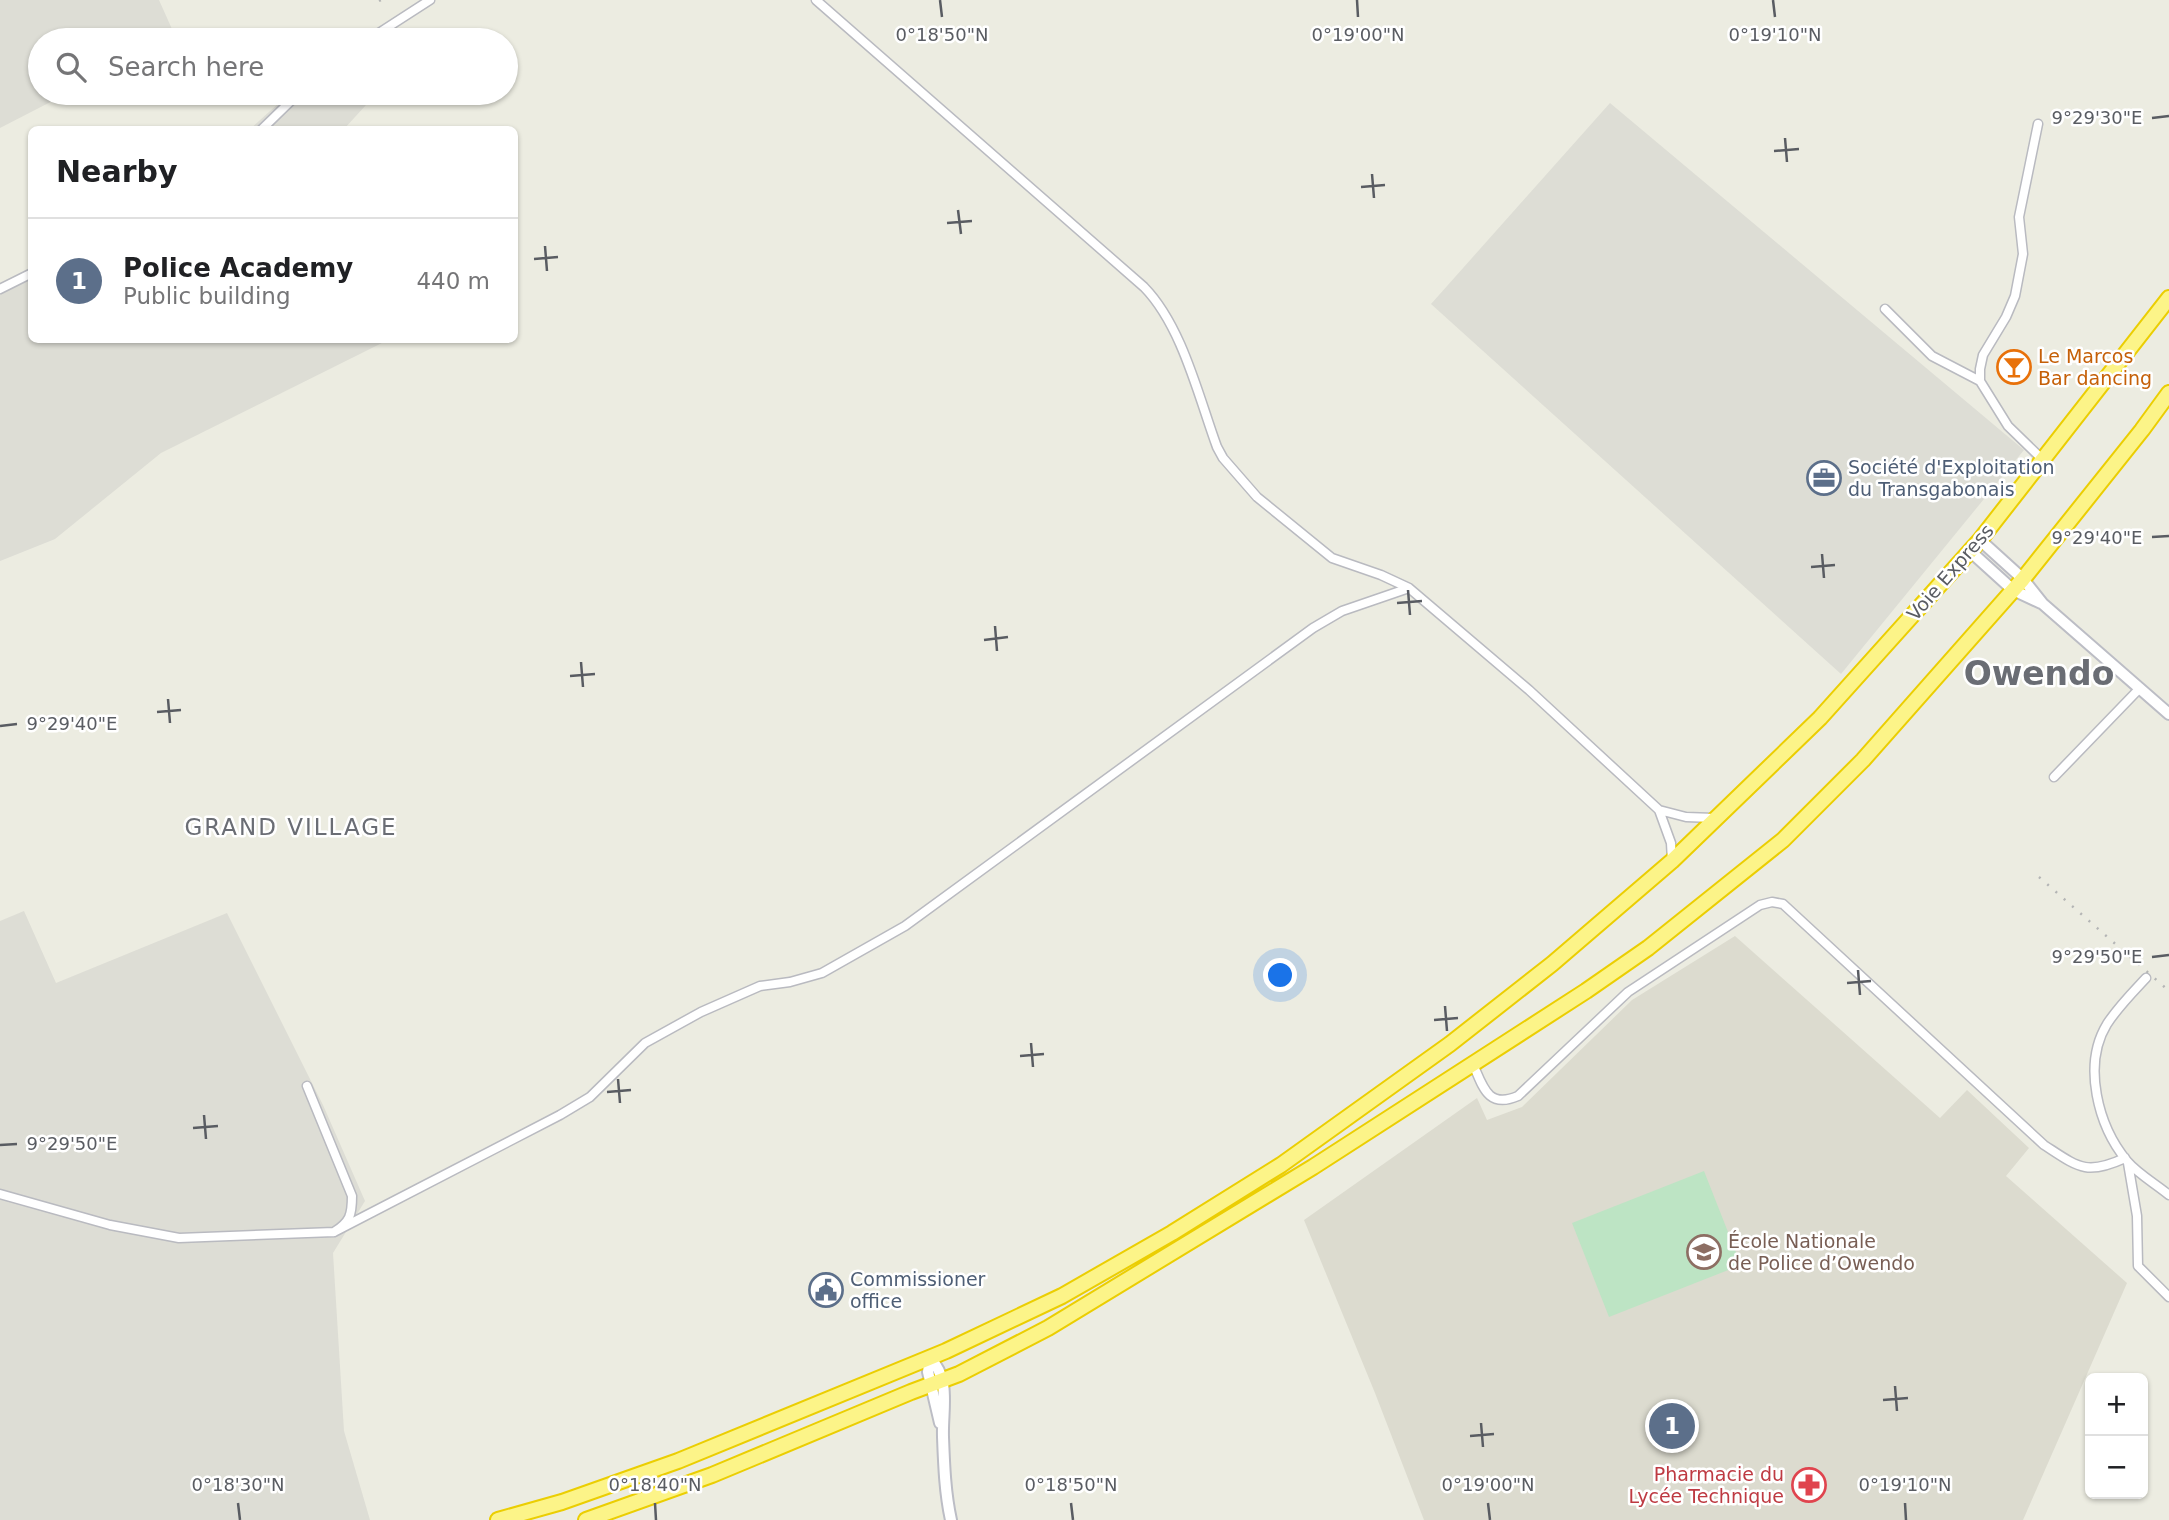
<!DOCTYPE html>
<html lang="en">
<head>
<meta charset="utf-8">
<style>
  body { margin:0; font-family:"DejaVu Sans",sans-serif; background:#f6f6f6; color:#202124 }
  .controls { position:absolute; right:21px; bottom:21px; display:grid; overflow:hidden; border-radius:10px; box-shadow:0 2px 5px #0004 }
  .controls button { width:63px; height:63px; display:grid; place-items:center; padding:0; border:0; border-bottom:2px solid #e0e0e0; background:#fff; color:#202124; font:35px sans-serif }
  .you { position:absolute; left:1281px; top:976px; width:24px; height:24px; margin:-18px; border:5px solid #fff; border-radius:50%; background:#1a73e8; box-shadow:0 0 0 10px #1a73e833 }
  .badge { display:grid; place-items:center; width:46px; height:46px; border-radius:50%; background:#d93025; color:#fff; font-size:23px; font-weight:700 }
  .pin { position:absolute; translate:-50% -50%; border:4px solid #fff; box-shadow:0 2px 7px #0006 }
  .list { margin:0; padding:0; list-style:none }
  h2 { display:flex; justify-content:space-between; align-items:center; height:91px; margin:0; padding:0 28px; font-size:30px }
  h2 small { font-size:23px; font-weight:400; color:#757577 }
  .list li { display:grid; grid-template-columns:46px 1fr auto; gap:21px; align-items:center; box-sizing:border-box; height:126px; padding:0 28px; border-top:2px solid #e0e0e0 }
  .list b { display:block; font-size:26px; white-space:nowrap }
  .list p { margin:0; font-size:23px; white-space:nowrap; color:#757577 }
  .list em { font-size:23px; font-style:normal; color:#757577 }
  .icon { flex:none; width:38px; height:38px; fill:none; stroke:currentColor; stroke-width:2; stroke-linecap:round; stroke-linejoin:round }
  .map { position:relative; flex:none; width:2169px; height:1520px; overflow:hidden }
  .search { position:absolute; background:#fff; box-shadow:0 2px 5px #0004; left:28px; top:28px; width:490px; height:77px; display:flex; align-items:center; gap:18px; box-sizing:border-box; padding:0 24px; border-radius:38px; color:#757577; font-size:26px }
  .panel { position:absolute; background:#fff; box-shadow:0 2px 5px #0004; left:28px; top:126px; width:490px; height:217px; border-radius:10px }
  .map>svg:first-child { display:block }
  .industrial { fill:#ddddd5 }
  .education { fill:#dcdbcf }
  .green { fill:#bde4c4 }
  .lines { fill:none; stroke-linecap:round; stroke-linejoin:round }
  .street-casing { stroke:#b9bac0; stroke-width:11 }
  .secondary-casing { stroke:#bcbdc5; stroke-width:14 }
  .highway-casing { stroke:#ebce02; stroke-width:18 }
  .street { stroke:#fff; stroke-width:8 }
  .secondary { stroke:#fff; stroke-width:10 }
  .highway { stroke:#fcf488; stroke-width:14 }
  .rail { stroke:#b4b5b5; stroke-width:2.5; stroke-dasharray:2 9; stroke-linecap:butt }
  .ticks { fill:none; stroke:#595c62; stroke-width:2.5 }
  .labels { text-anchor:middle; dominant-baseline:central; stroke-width:5; stroke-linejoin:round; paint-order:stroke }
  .food-label { font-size:19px; fill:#c56008; stroke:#fff; text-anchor:start }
  .service-label { font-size:19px; fill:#4e5e75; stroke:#fff; text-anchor:start }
  .street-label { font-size:19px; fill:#595c62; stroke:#fff }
  .education-label { font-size:19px; fill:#785e54; stroke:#fff; text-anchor:start }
  .health-label { font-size:19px; fill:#be3a42; stroke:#fff; text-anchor:end }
  .quarter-label { font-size:23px; letter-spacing:2px; fill:#6a6d74; stroke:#fff }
  .town-label { font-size:33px; font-weight:bold; fill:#6a6d74; stroke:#fff }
  .ticks-label { font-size:18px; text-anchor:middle; fill:#595c62; stroke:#fff; stroke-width:5; stroke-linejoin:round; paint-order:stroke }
</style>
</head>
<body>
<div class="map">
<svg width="2169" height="1520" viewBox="0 0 2169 1520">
  <rect width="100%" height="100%" fill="#ecece1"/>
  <path class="industrial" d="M0,0H159L176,38L171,40H40V93H68L0,128Z
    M290,93H377L344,129L249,130Z
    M1610,103L2024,450L1841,674L1431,304Z
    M31,273L32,340L386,341L161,453L55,539L0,561V290Z
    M24,911L56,983L227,913L323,1105L365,1201L333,1253L344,1431L370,1520H0V921Z"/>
  <path class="education" d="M1735,936L1940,1118L1967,1090L2029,1148L2006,1176L2127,1283L2023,1520H1424L1375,1393L1304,1220L1477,1098L1487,1120L1522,1107L1632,1000Z"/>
  <path class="green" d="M1704,1171L1741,1265L1609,1317L1572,1223Z"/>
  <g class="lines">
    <g class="street-casing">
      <path id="street" d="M816,0L1144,287C1182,326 1198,395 1217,447L1223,458L1257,497L1332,558L1381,575L1409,588L1529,690L1659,810L1671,843L1672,861
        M368,40L430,0
        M2038,124L2019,217L2023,254L2015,296L2006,317L1983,355L1980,369V381L2008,426L2042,459
        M261,130L299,93
        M0,289L32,273
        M1885,309L1932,356L1980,381
        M2054,777L2140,688
        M1659,810L1686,817L1714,818
        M2146,978C2132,993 2118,1007 2107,1024C2082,1065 2098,1126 2127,1161C2138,1174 2156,1184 2169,1195
        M1473,1064C1483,1087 1488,1109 1518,1096L1628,992L1760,905L1772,902L1783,904L2044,1145C2078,1167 2086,1176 2125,1158
        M2128,1163L2137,1216L2138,1266L2169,1297
        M0,1194L110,1225L179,1238L334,1232C350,1222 352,1215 352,1196L307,1086
        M334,1232L560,1115L590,1097L645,1043L701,1012L760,986L790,982L822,973L905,926L1313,628L1342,611L1409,588"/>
    </g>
    <g class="secondary-casing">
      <path id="secondary" d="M1980,540L2023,579L2043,604L2169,714
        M1970,551L2013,590L2041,603
        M930,1358C951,1379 942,1410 943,1437C944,1464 945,1493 951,1520
        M930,1358L928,1372L940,1423"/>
    </g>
    <g class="highway-casing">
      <path id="highway" d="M498,1520L562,1502L678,1461L946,1351L1062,1296L1172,1233L1281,1165L1450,1044L1552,964L1672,861L1820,718L1980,540L2169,298
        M586,1520L712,1475L911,1392L959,1374L1048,1328L1313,1167L1586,991L1648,948L1783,840L1863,760L2023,579L2142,430L2169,393"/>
    </g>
    <use href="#street" class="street"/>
    <use href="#secondary" class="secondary"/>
    <use href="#highway" class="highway"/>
    <path class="rail" d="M379,1L381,0
      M2039,877L2169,991"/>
  </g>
  <path class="ticks" d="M940,0L942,17M1357,0L1358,17M1773,0L1775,17M2152,118L2169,116M1785,138L1787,162M1774,151L1799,149M1372,174L1374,198M1361,187L1385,185M958,210L961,234M947,223L972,221M545,246L547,271M534,259L558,257M2152,537L2169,536M1822,554L1824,578M1811,567L1835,565M1408,590L1410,615M1397,603L1422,601M995,626L997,651M984,640L1008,637M581,662L583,687M570,676L595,674M168,699L170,723M157,712L181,710M0,726L17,724M2152,957L2169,955M1858,970L1860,995M1847,983L1871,981M1445,1006L1447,1031M1434,1020L1458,1018M1031,1043L1033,1067M1020,1056L1044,1054M618,1079L620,1103M607,1092L631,1090M204,1115L206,1139M193,1128L218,1126M0,1145L17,1144M1895,1386L1897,1411M1883,1400L1908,1398M1481,1423L1483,1447M1470,1436L1494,1434M238,1503L240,1520M655,1503L656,1520M1071,1503L1073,1520M1488,1503L1490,1520M1905,1503L1906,1520"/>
  <defs>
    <g id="bar-ring" transform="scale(1.75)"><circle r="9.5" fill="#fff" stroke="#e8710a" stroke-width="1.5"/><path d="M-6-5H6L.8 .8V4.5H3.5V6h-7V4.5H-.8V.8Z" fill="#e8710a"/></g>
    <g id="office-ring" transform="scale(1.75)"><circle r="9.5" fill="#fff" stroke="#5c6f8a" stroke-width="1.5"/><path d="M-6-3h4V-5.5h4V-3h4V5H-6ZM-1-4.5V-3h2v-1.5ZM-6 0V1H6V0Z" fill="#5c6f8a"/></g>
    <g id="school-ring" transform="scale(1.75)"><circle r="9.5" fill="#fff" stroke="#8d6e63" stroke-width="1.5"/><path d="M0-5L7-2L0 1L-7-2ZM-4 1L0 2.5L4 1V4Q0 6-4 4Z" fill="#8d6e63"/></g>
    <g id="civic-ring" transform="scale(1.75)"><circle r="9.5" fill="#fff" stroke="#5c6f8a" stroke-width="1.5"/><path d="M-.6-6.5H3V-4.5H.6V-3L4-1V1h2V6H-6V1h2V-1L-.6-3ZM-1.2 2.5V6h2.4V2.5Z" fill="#5c6f8a"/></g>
    <g id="pharmacy-ring" transform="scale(1.75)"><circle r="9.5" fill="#fff" stroke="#e0444e" stroke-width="1.5"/><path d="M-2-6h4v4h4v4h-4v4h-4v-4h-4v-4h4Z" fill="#e0444e"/></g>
  </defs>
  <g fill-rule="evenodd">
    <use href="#bar-ring" x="2014" y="367"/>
    <use href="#office-ring" x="1824" y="478"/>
    <use href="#school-ring" x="1704" y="1252"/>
    <use href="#civic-ring" x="826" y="1290"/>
    <use href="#pharmacy-ring" x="1809" y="1485"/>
  </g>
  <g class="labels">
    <g class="food-label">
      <text x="2038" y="356">Le Marcos<tspan x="2038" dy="22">Bar dancing</tspan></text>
    </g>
    <g class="service-label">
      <text x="1848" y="467">Société d'Exploitation<tspan x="1848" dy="22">du Transgabonais</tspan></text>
      <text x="850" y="1279">Commissioner<tspan x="850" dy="22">office</tspan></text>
    </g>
    <g class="street-label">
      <text transform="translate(1950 572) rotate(-49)">Voie Express</text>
    </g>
    <g class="education-label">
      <text x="1728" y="1241">École Nationale<tspan x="1728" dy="22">de Police d’Owendo</tspan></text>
    </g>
    <g class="health-label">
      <text x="1784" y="1474">Pharmacie du<tspan x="1784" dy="22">Lycée Technique</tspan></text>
    </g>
    <g class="quarter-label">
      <text x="291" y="827">GRAND VILLAGE</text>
    </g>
    <g class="town-label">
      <text x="2039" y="673">Owendo</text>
    </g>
  </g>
  <g class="ticks-label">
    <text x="942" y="41">0°18'50"N</text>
    <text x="1775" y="41">0°19'10"N</text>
    <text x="1358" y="41">0°19'00"N</text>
    <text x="2097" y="124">9°29'30"E</text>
    <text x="2097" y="544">9°29'40"E</text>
    <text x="72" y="730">9°29'40"E</text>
    <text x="2097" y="963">9°29'50"E</text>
    <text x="72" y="1150">9°29'50"E</text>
    <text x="238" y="1491">0°18'30"N</text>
    <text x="655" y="1491">0°18'40"N</text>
    <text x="1071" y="1491">0°18'50"N</text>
    <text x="1488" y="1491">0°19'00"N</text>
    <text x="1905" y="1491">0°19'10"N</text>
  </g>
</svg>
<div class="controls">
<button>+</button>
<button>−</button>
</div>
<div class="you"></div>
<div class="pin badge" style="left:1672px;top:1426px;background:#5c6f8a">1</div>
<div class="search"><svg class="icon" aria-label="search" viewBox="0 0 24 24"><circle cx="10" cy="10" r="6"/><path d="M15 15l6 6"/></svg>Search here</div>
<section class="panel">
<h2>Nearby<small></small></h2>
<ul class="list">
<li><span class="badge" style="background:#5c6f8a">1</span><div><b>Police Academy</b><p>Public building</p></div><em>440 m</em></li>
</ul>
</section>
</div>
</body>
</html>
